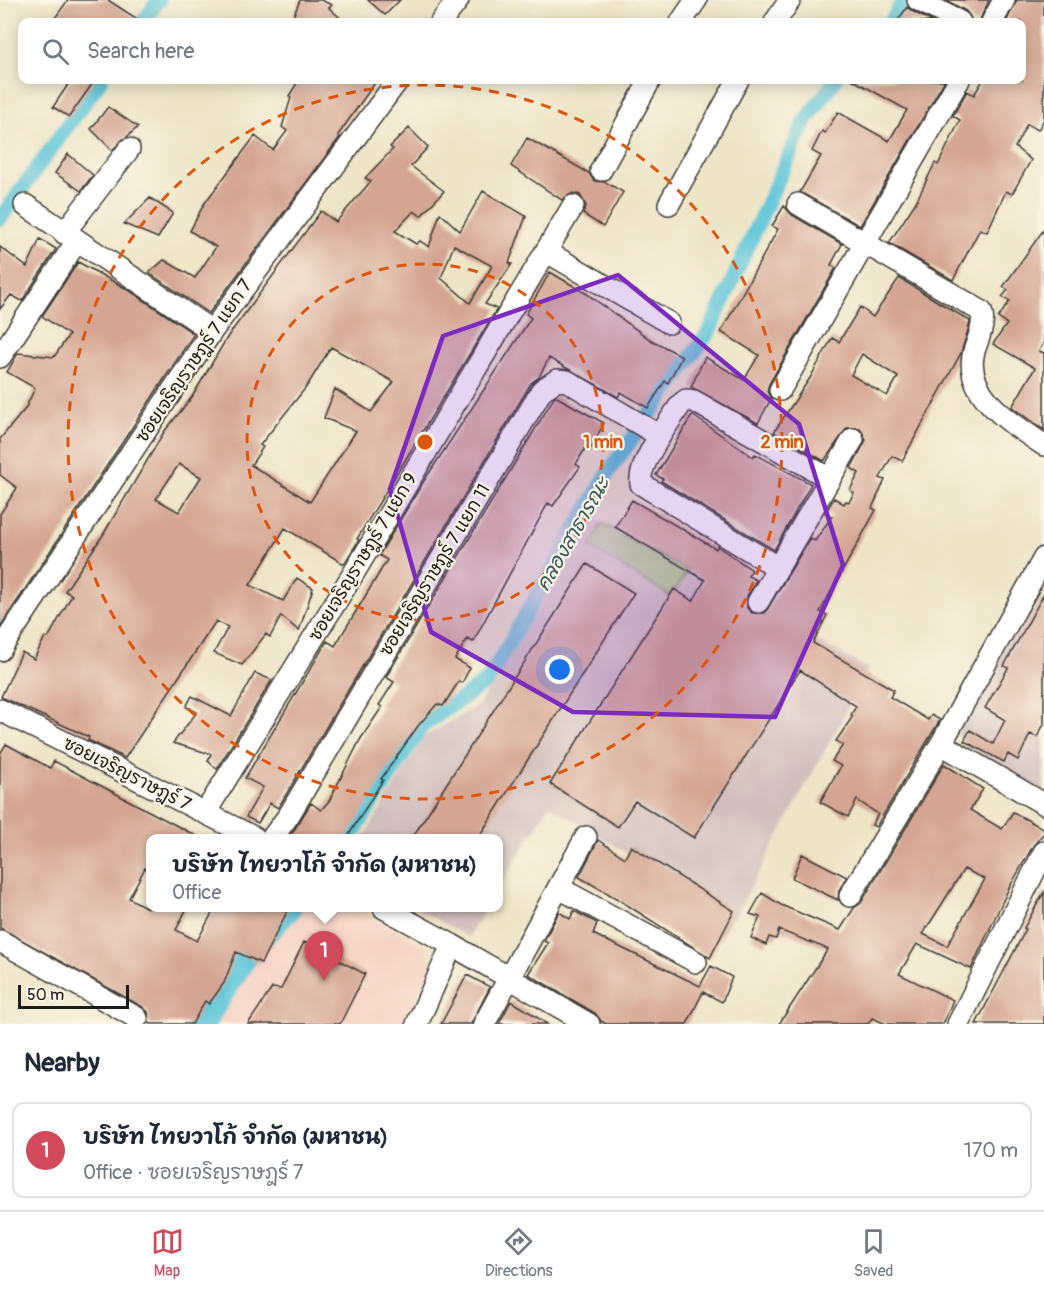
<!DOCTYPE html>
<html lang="en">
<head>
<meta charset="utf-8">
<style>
  body { margin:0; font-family:Pangolin,"Playpen Sans Thai",sans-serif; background:#f6f6f7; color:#1f2937 }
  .scale { position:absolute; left:18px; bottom:15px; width:111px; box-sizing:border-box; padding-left:6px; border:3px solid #1c1c1c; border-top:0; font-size:16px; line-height:21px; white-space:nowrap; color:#1c1c1c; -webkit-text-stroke:4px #fcf5e5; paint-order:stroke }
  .you { position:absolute; left:560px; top:670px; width:21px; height:21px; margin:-15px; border:4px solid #fff; border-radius:50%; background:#1a73e8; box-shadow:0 0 0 9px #1a73e833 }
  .badge { display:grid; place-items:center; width:39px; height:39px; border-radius:50%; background:#d1495b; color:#fff; font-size:20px; font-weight:700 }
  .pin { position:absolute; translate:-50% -50px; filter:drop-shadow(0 2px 3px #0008) }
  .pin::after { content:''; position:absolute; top:32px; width:21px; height:18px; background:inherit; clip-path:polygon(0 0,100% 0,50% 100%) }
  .popup { position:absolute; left:146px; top:834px; width:357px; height:78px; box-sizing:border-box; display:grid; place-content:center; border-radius:12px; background:#fff; filter:drop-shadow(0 2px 4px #0005); font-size:20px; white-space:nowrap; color:#747a83 }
  .popup b { font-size:22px; color:#1f2937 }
  .popup::after { content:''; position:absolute; left:50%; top:100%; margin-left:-12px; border:12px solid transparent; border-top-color:#fff }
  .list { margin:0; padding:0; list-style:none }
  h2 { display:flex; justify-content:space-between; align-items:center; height:78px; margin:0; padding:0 24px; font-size:26px }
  h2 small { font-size:20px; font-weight:400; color:#747a83 }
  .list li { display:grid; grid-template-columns:39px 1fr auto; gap:18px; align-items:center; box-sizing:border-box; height:96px; margin:0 12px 12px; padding:0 12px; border:2px solid #e0e1e3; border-radius:12px }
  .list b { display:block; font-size:22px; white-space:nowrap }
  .list p { margin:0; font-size:20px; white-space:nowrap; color:#747a83 }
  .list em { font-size:20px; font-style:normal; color:#747a83 }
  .icon { flex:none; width:33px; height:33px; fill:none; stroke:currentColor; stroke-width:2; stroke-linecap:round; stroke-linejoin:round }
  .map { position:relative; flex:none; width:1044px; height:1024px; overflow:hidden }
  .search { position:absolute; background:#fff; box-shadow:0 3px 15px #0003; left:18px; right:18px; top:18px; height:66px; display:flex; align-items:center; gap:15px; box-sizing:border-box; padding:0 21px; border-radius:12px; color:#747a83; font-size:22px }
  .sheet { height:186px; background:#fff }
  nav { display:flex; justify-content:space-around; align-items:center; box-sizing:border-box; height:84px; border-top:2px solid #e0e1e3; background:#fff; font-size:16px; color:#747a83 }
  nav a { display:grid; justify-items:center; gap:3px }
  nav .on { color:#d1495b }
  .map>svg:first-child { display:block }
  .built { fill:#f6d2c3 }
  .industrial { fill:#d1bfbd }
  .green { fill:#a0c975; stroke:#5e7248; stroke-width:1.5 }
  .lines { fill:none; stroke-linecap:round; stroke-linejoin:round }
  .canal { stroke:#5cc4d8; stroke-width:15 }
  .river { stroke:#5cc4d8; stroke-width:27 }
  .building { fill:#d4a592; fill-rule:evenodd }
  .minor-casing { stroke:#3c3a36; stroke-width:24 }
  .minor { stroke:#fff; stroke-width:21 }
  .marked { fill:#7b2cbf; fill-opacity:0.2; stroke:#7b2cbf; stroke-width:4.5; stroke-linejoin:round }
  .ring { fill:none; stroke:#de560d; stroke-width:3; stroke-dasharray:10 8 }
  .labels { text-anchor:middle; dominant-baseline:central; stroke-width:4.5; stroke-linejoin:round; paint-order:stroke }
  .street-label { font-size:18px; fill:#1c1c1c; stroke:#fcf5e5 }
  .water-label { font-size:20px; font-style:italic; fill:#32575e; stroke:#fcf5e5 }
  .centre { fill:#de560d; stroke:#fcf5e5; stroke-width:3 }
  .ring-label { font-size:18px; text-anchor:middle; font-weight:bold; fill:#de560d; stroke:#fcf5e5; stroke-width:4.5; stroke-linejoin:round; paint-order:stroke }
</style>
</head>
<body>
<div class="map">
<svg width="1044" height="1024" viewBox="0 0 1044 1024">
  <rect width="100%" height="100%" fill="#fcf5e5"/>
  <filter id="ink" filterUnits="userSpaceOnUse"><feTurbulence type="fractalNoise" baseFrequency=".0167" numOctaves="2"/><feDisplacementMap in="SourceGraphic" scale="12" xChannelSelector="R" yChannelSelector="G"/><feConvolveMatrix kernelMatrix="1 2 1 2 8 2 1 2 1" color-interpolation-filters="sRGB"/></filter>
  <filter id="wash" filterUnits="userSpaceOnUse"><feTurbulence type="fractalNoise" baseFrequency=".008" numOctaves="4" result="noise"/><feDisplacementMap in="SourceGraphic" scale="24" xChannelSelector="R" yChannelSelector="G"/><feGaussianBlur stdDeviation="1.35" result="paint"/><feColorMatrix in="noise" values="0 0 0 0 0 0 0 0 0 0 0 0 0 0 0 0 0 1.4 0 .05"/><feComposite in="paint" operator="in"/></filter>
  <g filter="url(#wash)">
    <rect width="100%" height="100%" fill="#eee5c7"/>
    <path class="built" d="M295,908H359L423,946L433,965L404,1024H210L252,952Z"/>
    <path class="industrial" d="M595,519L869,669L733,920L550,805L498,888V838H363L424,737L479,704Z
      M1044,576V792L970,752L961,741L957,730Z
      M416,908H486L468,937Z"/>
    <path class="green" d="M602,523L688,571L676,590L674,589L670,596L590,547Z"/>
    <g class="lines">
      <path class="canal" d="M143,22L159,0
        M891,22L904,0
        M0,219L101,80
        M350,838L422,726L487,681L611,468L709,332L803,125L835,80"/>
      <path class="river" d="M201,1024L250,947L288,908"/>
    </g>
    <g id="blocks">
      <path class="building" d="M68,0H108L142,22H52Z
        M300,0H321L332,5L329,8L345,22H291Z
        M368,0H400L385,15Z
        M946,0H989L979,22H973L966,11Z
        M1017,0H1044V119L1038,130L1027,124L1015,147L1031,160L1012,194L1006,191L987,232L980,229L953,280L889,243L916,202L935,163L938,165L960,120L953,116L967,91L974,95L983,80H1022V22H1006Z
        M907,7L912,11L933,22H897Z
        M71,80H95L69,117L53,107Z
        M299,80H377L338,135L340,137L209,313L149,273L164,260L195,278L216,247L190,231L204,204L255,136L273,150L287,131L282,127L291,98L289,96Z
        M853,80H945L860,226L800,192L821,156L812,151L822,131L825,133L838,112L889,141L907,110Z
        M108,107L138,127L112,150L91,129Z
        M409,128L428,147L411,166L444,191L421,216L414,211L395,231L416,244L420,241L429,247L440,213L460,231L483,191L526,216L509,263L512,264L485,304L497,309L357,539L359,540L344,564L285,528L250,585L283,601L297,578L313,588L299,631L281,616L270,637L266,634L242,665L214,653L228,627L216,621L125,758L88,740L89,737L1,697L22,652L34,659L45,637L48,638L72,595L65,591L103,535L164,432L192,397L228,336L321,211L336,222L371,181L365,178L393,149L390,147ZM454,245L492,266L470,303L441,278ZM331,347L394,382L371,412L335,389L324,418L356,431L310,502L251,465L263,447L260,445L307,386ZM179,464L201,477L179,512L156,499Z
        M527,138L589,173L594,181L605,182L623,192L603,227L583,214L586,206L580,195L573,193L562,200L511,166Z
        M68,154L93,175L81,191L55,173Z
        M150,198L173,213L158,238L124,224Z
        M784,206L792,215L842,244L831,265L836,268L769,384L767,391L771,399L758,423L691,387L705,357L744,380L759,355L721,332L778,229L772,226Z
        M1044,229V342L1039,351L1044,353V430L1012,407L1035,368L993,344L1007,324L998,318L1010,301L1002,297L1008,290L1003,287Z
        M40,239L56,249L22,301L11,295L0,309V247L27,267Z
        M78,262L127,289L194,334L0,627V514L17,488L0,475V439L25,409L35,388L7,372L18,353L54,357L69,335L42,316Z
        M550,272L587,294L651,340L682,356L668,383L665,381L648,408L621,392L618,397L549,358L539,377L531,383L278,808L270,803L258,823L246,817L263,787L245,778L327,641L335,646L375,580L387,560L379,555L422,484L531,318L526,314Z
        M899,278L970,321L969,327L961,353L902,461L892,456L880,478L885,480L872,508L876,510L820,612L827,615L813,643L894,690L890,697L928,720L931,715L940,720L876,827L872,825L878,814L857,800L848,817L820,802L841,766L832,761L843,745L836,741L853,716L851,715L856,706L800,670L694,838L635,801L618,827L550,784L674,589L693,601L705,580L615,527L632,500L716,549L717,546L752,570L748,576L756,580L747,596V608L752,613H765L810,538L815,541L832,516L825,513L834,498L844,504L846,501L849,502L854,493L850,490L859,473L851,468L866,440L860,428H847L824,461L774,432L810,378L832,338L839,342L860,307L873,317ZM862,354L898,377L887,396L851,375Z
        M555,396L604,423L590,450L586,447L576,464L580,467L553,506L548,503L473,642L467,639L455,659L470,668L462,683L459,681L443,706L437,704L418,726L381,779L383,780L347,838H289L311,803L321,810L329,801L360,740L382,707L379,705L394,682L386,677Z
        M692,415L753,457L755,454L811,484L774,550L661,481L663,479L656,475Z
        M587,564L634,593L478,838H412Z
        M1044,594V724L1037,737L1030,734L1018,760L1008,754L1004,762L964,741L970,730L993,744L1005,720L985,708L1008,668L1004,666Z
        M255,673L272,680L217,769L208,761L211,754L173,743L197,712L186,707L192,696L231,716Z
        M6,744L50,768L54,761L200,838H150V870L145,868L129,898L147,908H187L176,930L197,941L215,908H289L261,963L236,952L224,983L209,1004L205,1001L192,1024H151L149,1023L148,1012L143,1007L0,928V754Z
        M944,764L983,789L970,810L1002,829L1013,812L1044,829V833L1033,846L1008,890L971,969L917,944L899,974L953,1000L943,1024H886L872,1018L868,1024H779L828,949L779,930L776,939L769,937L766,945L751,938L760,917L750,914L762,893L781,905L840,930L854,908L861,903ZM964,869L985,879L947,946L923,934Z
        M598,840L625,858L631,846L734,911L710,958L616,898L579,877Z
        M802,854L847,877L839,890L838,900L792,878Z
        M1044,892V1024H976L1026,929L1024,928Z
        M574,911L597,923L593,934L700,986L711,966L732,977L722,1002L703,992L687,1024H606L601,1021L595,1013L528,974L548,943L544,941L559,912L570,919Z
        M304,942L365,974L340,1024H248L272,988L281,989Z
        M467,975L490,987L471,1024H441Z
        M511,1001L523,1008L547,1024H499Z"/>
    </g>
  </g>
  <g filter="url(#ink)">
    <use href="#blocks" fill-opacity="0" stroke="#3c3a36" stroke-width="1.5"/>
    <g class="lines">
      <g class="minor-casing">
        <path id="minor" d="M918,0L960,22
          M441,22L458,0
          M681,22L696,0
          M775,22L790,0
          M992,22L1004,0
          M601,170L650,80
          M669,204L738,80
          M798,204L981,311C986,322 978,339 974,351C962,395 1014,425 1044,445
          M25,205L212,331
          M64,233L129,149
          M547,252L669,323
          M0,357L77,241
          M780,390L959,80
          M777,567L641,484C637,464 670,421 681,404L686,400L694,401L830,479
          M758,602L853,439
          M0,650L212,331L398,80
          M0,710L255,838
          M941,744L1044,804
          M205,813L355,571L573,206
          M272,838L289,815L542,390L557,380L567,381L660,436
          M559,888L696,962
          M850,896L941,744L1044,558
          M384,908L452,945L417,1024
          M0,941L137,1018
          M452,945L589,1024
          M484,1024L586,837
          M958,1024L1044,852"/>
      </g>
      <use href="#minor" class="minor"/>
    </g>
  </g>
  <path class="marked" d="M618,275L799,424L843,565L775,717L573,712L431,632L390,489L443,336Z"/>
  <g class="ring">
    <circle cx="425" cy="442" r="178"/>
    <circle cx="425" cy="442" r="357"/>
  </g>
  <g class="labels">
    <g class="street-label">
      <text transform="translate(194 361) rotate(-56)">ซอยเจริญราษฎร์ 7 แยก 7</text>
      <text transform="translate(363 557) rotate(-59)">ซอยเจริญราษฎร์ 7 แยก 9</text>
      <text transform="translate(435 570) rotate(-59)">ซอยเจริญราษฎร์ 7 แยก 11</text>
      <text transform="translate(127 774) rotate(27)">ซอยเจริญราษฎร์ 7</text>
    </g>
    <g class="water-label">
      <text transform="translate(573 534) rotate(-60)">คลองสาธารณะ</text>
    </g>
  </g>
  <circle cx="425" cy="442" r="9" class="centre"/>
  <g class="ring-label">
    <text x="603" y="448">1 min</text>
    <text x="782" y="448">2 min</text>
  </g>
</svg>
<div class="scale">50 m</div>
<div class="you"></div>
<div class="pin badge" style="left:324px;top:981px">1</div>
<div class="popup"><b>บริษัท ไทยวาโก้ จำกัด (มหาชน)</b>Office</div>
<div class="search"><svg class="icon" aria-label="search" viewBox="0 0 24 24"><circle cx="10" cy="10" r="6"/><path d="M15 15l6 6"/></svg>Search here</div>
</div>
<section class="sheet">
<h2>Nearby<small></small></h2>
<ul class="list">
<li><span class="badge">1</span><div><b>บริษัท ไทยวาโก้ จำกัด (มหาชน)</b><p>Office · ซอยเจริญราษฎร์ 7</p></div><em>170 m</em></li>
</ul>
</section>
<nav>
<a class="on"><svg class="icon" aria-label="map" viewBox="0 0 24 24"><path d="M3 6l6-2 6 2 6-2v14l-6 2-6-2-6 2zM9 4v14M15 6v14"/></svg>Map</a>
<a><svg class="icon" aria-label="directions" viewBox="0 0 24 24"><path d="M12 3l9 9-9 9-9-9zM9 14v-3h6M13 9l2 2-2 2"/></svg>Directions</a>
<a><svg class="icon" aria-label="saved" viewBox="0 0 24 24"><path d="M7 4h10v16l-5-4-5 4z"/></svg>Saved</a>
</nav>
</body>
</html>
